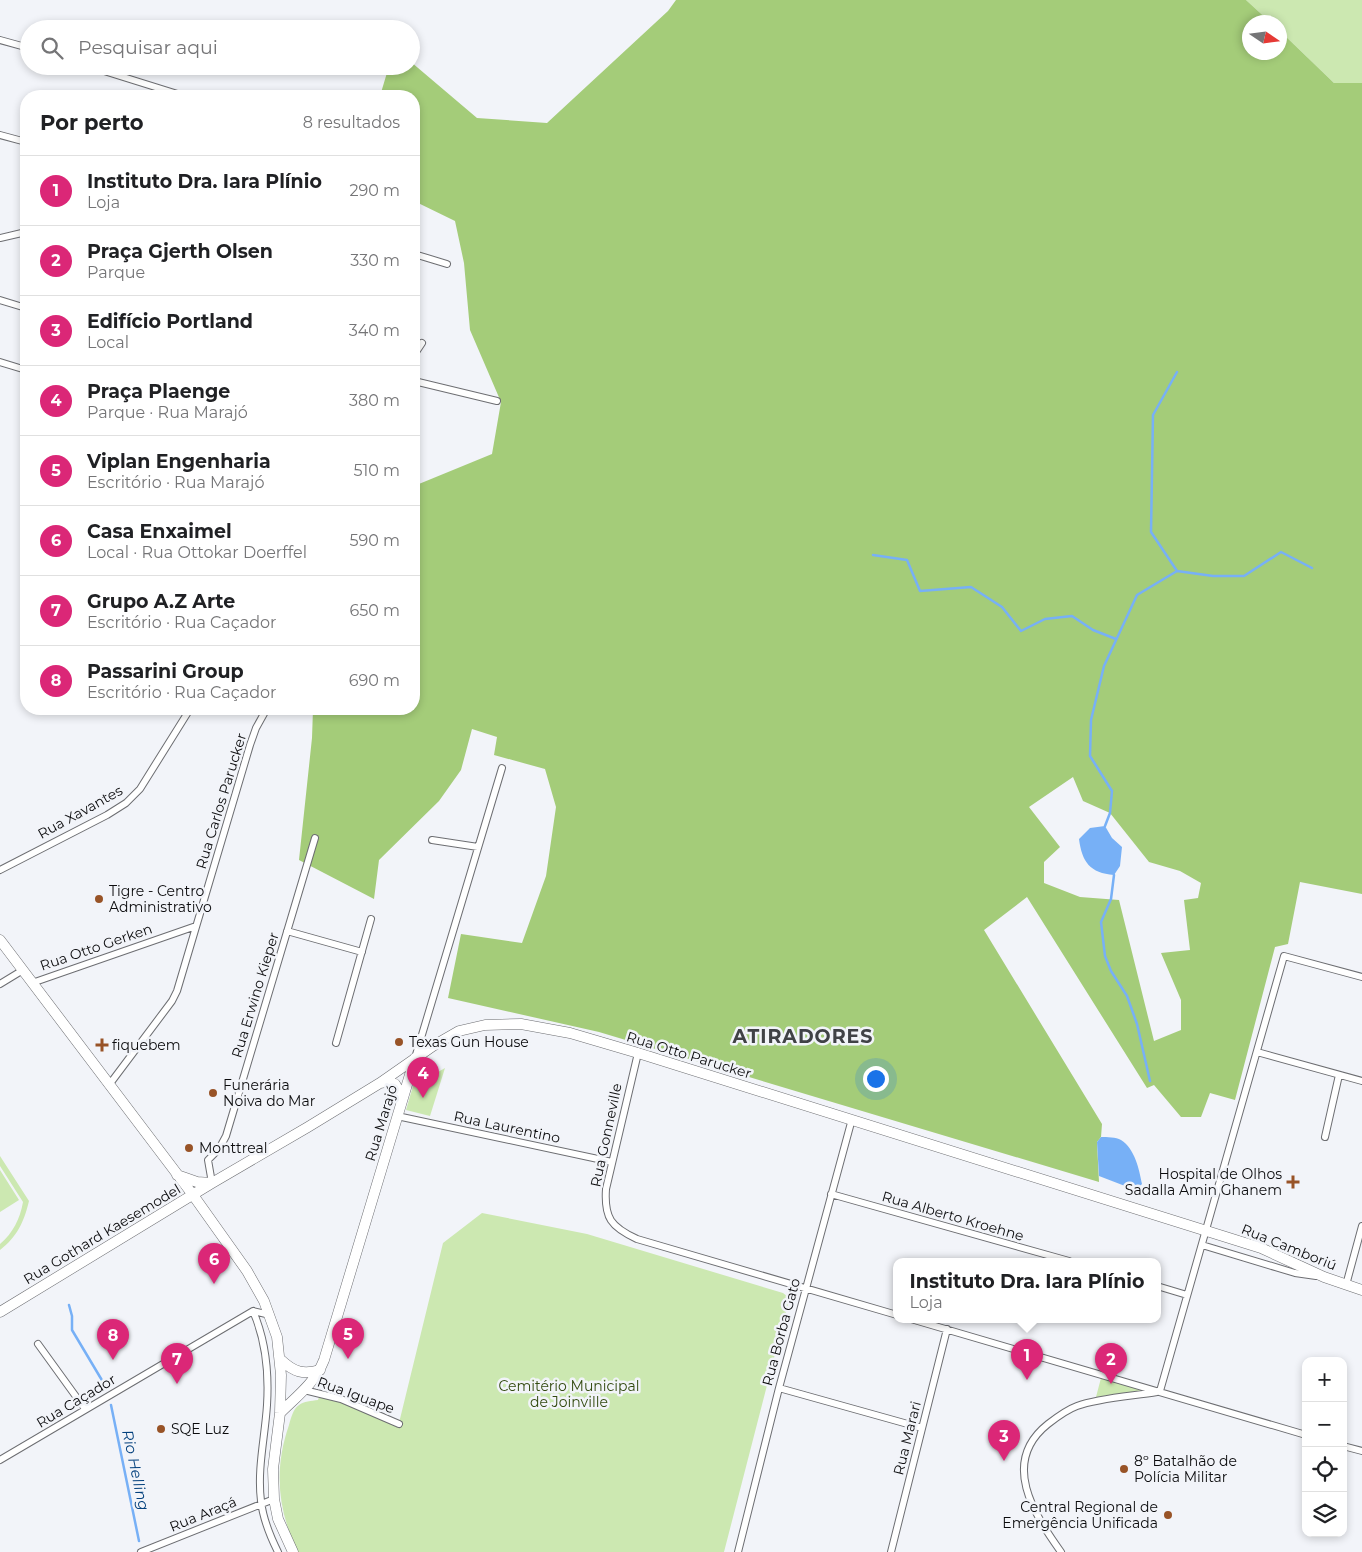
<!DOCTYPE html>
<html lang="pt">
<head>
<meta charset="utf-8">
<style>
  body { margin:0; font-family:Montserrat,sans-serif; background:#f6f6f6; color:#202124 }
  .controls { position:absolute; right:15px; bottom:15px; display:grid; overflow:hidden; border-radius:10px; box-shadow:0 2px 8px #0003 }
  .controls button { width:45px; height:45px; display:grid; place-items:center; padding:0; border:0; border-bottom:1px solid #e0e0e0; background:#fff; color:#202124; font:25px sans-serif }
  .compass { position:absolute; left:1242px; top:15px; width:45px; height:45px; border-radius:50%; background:#fff; box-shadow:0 2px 8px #0003; rotate:103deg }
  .you { position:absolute; left:875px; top:1078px; width:18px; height:18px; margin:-12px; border:4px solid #fff; border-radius:50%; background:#1a73e8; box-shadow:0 0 0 8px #1a73e833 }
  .badge { display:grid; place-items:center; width:32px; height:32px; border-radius:50%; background:#db2777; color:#fff; font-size:16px; font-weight:700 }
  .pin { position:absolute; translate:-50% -41px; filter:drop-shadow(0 1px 2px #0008) }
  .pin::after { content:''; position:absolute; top:26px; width:18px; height:15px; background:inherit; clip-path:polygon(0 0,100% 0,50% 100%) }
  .popup { position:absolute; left:893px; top:1258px; width:268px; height:65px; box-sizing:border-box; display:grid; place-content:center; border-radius:10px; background:#fff; filter:drop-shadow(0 1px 4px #0005); font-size:16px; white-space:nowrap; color:#757577 }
  .popup b { font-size:19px; color:#202124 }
  .popup::after { content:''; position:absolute; left:50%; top:100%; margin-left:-10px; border:10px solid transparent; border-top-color:#fff }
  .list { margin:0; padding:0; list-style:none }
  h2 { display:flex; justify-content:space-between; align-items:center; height:65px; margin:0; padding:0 20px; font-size:21px }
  h2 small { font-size:16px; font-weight:400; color:#757577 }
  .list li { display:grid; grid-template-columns:32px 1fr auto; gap:15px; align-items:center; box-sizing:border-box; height:70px; padding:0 20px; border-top:1px solid #e0e0e0 }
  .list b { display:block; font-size:19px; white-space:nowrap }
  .list p { margin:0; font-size:16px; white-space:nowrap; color:#757577 }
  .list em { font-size:16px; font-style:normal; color:#757577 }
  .icon { flex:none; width:28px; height:28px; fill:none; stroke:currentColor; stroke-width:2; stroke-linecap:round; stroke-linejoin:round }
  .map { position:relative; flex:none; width:1362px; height:1552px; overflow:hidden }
  .search { position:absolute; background:#fff; box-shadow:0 2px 8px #0003; left:20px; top:20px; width:400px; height:55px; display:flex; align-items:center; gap:12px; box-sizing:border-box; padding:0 18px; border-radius:28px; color:#757577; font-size:19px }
  .panel { position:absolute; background:#fff; box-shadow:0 2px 8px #0003; left:20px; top:90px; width:400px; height:625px; border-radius:20px }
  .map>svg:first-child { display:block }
  .green { fill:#cce8b1 }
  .forest { fill:#a4cc79; fill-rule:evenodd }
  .water { fill:#77b0f6 }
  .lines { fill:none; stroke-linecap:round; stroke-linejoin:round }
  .stream { stroke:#77b0f6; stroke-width:2.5 }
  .street-casing { stroke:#6d6e72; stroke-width:8 }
  .primary-casing { stroke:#6d6e72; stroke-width:11 }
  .street { stroke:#fff; stroke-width:6 }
  .primary { stroke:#fff; stroke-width:10 }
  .poi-dot { fill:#985327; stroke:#f2f4f9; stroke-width:2 }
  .labels { text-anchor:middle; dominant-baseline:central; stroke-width:5; stroke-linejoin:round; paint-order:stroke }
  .street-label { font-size:14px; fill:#0c0c0e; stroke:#f2f4f9 }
  .poi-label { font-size:14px; fill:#0c0c0e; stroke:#f2f4f9; text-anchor:start }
  .park-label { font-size:14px; fill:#324a0f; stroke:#f2f4f9 }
  .water-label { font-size:15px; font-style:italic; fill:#03407d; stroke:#f2f4f9 }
  .district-label { font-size:19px; font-weight:bold; letter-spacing:1px; fill:#404246; stroke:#f2f4f9 }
</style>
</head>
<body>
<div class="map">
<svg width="1362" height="1552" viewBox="0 0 1362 1552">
  <rect width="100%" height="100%" fill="#f2f4f9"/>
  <path class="green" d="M1246,0H1362V83H1334L1280,31V22H1270Z
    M445,1068L430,1116L406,1110L413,1086Z
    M0,1156L29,1201C24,1222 17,1237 0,1250V1244C13,1233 20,1219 23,1202L0,1166Z
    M0,1170L19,1200L0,1212Z
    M482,1213L587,1234L783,1293L788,1297V1304L724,1552H298C277,1510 274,1468 289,1425C291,1418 293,1409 299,1405C304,1401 311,1401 318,1400L320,1394L399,1423L443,1243Z
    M1101,1378L1145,1390L1096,1397Z"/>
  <path class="forest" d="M676,0H1246L1270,22H1250V52H1280V31L1334,83H1362V894L1300,882L1288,944L1275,947L1235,1100L1210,1093L1201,1117H1181L1154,1085L1147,1088L1027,897L984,930L1102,1124L1101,1137L1097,1142L1099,1182L599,1032L448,998L461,934L522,943L546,876L556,807L545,769L494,755L497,737L472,729L461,770L439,801L379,860L374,899L299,860L312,738L313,709H414V486L492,454L501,402L470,330L464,263L455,221L414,201V96H380L389,66H411V62L477,118L547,123L668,11ZM1073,777L1083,801L1110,813L1149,862L1180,871L1201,883L1198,898L1184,900L1190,950L1161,953L1181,1000V1030L1154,1041L1119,900L1080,897L1044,883V862L1060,847L1029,807Z"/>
  <path class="water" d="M1105,826L1112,838L1122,847L1120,866L1114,875C1090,873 1082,862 1079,839L1090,828Z
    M1101,1137C1107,1137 1116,1137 1121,1140C1135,1149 1139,1169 1142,1184L1138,1188L1125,1186L1099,1176L1097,1142Z"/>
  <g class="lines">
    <path class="stream" d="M873,555L907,560L920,591L971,587L1002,607L1021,631L1045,619L1072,616L1093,630L1116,639
      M1177,571L1151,532L1153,415L1177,372
      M1105,826L1110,813L1112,791L1090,756L1091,720L1104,666L1137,595L1177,571L1213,576H1244L1281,552L1312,568
      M1114,875L1111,899L1101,922L1105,956L1111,971L1127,996L1137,1024L1150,1081
      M69,1305L72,1316V1330L103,1382
      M111,1405L139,1541"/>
    <g class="street-casing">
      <path id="street" d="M0,40L29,48
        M88,66L184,96
        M0,135L26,142
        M0,238L26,232
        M414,254L447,264
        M0,300L26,308
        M414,355L422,343
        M0,362L26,370
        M414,381L497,401
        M432,840L478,847
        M0,870L107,815L126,803L140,789L190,709
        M287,931L362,952
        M32,983L196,926
        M0,984L23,970
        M336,1043L371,919
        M1257,1052L1362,1081
        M638,1053L606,1189C604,1218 611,1227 637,1239L897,1315
        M415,1058L502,768
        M109,1085L172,1001L177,991L250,745L256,728L266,710
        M397,1116L612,1162
        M1325,1137L1339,1075
        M212,1183L208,1160L219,1149L226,1136L315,838
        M831,1194L1069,1261
        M1202,1245L1295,1273L1316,1276
        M1346,1285L1362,1226
        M1157,1286L1187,1295
        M253,1311C266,1341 269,1373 267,1405C265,1437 257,1469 261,1501C263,1519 270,1536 278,1552
        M911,1319L1306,1435
        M38,1344L85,1409
        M779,1388L922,1428
        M304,1390L341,1399L399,1424
        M1160,1391L1284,956L1362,977
        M1343,1446L1362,1451
        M0,1460L253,1311L270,1315
        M141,1552L274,1499
        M738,1552L779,1388L852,1119
        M891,1552L947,1329
        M1061,1552C1034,1514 1000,1462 1048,1424C1057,1417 1066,1410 1077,1406C1099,1398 1133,1396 1157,1392"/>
    </g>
    <g class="primary-casing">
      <path id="primary" d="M0,940L193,1195L247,1271L264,1301L277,1337L281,1375L280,1413L273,1469L274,1499L278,1519L293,1552
        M380,1083L386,1082L395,1084L403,1098
        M177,1175L197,1182L212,1183
        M0,1312L212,1183L308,1127L380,1083L433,1046L459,1031L485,1025L521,1024L570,1033L638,1053L1261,1248L1324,1277L1362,1290
        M281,1360C294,1372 303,1375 320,1370
        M280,1413C297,1396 315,1383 324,1360L415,1058"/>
    </g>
    <use href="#street" class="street"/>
    <use href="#primary" class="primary"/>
  </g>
  <g class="poi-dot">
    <circle cx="99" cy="899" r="5"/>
    <circle cx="399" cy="1042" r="5"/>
    <path d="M99.5 1037.5h5v5h5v5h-5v5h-5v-5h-5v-5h5z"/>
    <circle cx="213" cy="1093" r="5"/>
    <circle cx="189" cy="1148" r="5"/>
    <path d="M1290.5 1174.5h5v5h5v5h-5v5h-5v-5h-5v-5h5z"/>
    <circle cx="161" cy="1429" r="5"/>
    <circle cx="1124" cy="1469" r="5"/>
    <circle cx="1168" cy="1515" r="5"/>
  </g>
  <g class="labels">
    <g class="street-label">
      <text transform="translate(221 801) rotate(-73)">Rua Carlos Parucker</text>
      <text transform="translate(80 812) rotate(-29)">Rua Xavantes</text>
      <text transform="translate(96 947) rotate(-19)">Rua Otto Gerken</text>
      <text transform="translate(255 995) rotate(-73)">Rua Erwino Kieper</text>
      <text transform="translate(689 1055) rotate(17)">Rua Otto Parucker</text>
      <text transform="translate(381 1123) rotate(-73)">Rua Marajó</text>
      <text transform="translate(507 1127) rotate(12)">Rua Laurentino</text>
      <text transform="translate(606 1135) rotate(-78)">Rua Gonneville</text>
      <text transform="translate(953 1216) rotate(16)">Rua Alberto Kroehne</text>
      <text transform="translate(102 1234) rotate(-31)">Rua Gothard Kaesemodel</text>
      <text transform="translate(1289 1247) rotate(22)">Rua Camboriú</text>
      <text transform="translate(781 1332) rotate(-75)">Rua Borba Gato</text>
      <text transform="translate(356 1395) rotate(20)">Rua Iguape</text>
      <text transform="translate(76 1401) rotate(-31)">Rua Caçador</text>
      <text transform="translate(907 1438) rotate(-76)">Rua Marari</text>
      <text transform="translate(203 1514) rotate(-22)">Rua Araçá</text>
    </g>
    <g class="poi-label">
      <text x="109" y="891">Tigre - Centro<tspan x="109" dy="16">Administrativo</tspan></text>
      <text x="409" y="1042">Texas Gun House</text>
      <text x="112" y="1045">fiquebem</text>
      <text x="223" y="1085">Funerária<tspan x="223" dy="16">Noiva do Mar</tspan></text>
      <text x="199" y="1148">Monttreal</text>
      <text x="1282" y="1174" text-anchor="end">Hospital de Olhos<tspan x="1282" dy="16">Sadalla Amin Ghanem</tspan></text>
      <text x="171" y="1429">SQE Luz</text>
      <text x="1134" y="1461">8º Batalhão de<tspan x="1134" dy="16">Polícia Militar</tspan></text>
      <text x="1158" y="1507" text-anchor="end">Central Regional de<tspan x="1158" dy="16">Emergência Unificada</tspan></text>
    </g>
    <g class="park-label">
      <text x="569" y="1386">Cemitério Municipal<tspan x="569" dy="16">de Joinville</tspan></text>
    </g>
    <g class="water-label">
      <text transform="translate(136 1470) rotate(78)">Rio Helling</text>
    </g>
    <g class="district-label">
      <text x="803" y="1036">ATIRADORES</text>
    </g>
  </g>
</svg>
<div class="controls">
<button>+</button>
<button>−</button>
<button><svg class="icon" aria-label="locate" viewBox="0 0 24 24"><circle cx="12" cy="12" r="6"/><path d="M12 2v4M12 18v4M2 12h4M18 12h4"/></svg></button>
<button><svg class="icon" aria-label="layers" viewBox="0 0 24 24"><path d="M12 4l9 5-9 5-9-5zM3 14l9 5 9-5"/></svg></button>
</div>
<svg class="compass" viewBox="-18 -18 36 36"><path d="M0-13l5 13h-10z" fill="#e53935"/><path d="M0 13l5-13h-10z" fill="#757577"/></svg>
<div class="you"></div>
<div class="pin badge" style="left:1027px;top:1380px">1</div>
<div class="popup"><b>Instituto Dra. Iara Plínio</b>Loja</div>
<div class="pin badge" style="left:1111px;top:1384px">2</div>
<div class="pin badge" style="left:1004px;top:1461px">3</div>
<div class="pin badge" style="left:423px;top:1098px">4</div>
<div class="pin badge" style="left:348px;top:1359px">5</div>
<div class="pin badge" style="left:214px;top:1284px">6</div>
<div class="pin badge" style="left:177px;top:1384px">7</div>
<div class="pin badge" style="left:113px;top:1360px">8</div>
<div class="search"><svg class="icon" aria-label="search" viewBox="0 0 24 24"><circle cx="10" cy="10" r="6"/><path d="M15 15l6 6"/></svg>Pesquisar aqui</div>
<section class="panel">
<h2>Por perto<small>8 resultados</small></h2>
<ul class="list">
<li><span class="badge">1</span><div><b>Instituto Dra. Iara Plínio</b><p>Loja</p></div><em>290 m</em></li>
<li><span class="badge">2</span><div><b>Praça Gjerth Olsen</b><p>Parque</p></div><em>330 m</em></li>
<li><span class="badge">3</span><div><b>Edifício Portland</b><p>Local</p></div><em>340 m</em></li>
<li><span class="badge">4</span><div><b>Praça Plaenge</b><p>Parque · Rua Marajó</p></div><em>380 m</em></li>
<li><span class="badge">5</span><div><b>Viplan Engenharia</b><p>Escritório · Rua Marajó</p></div><em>510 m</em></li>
<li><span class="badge">6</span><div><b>Casa Enxaimel</b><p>Local · Rua Ottokar Doerffel</p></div><em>590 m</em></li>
<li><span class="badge">7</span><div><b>Grupo A.Z Arte</b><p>Escritório · Rua Caçador</p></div><em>650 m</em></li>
<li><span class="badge">8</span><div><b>Passarini Group</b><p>Escritório · Rua Caçador</p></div><em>690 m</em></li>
</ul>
</section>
</div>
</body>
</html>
